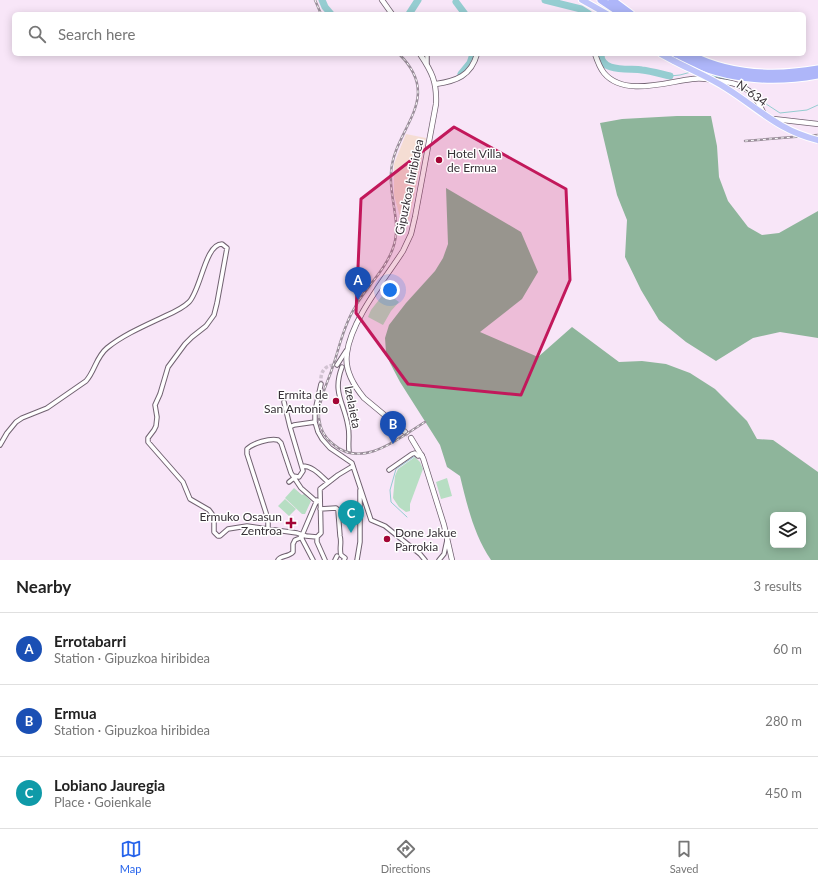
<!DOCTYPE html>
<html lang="en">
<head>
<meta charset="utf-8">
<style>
  body { margin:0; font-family:Lato,sans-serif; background:#f2f2f2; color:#222 }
  .controls { position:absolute; right:12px; bottom:12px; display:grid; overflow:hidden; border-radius:6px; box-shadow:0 2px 10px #0003 }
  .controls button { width:36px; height:36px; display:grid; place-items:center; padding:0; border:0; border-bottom:1px solid #e0e0e0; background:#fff; color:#222; font:20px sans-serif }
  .you { position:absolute; left:390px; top:290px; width:14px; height:14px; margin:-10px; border:3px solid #fff; border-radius:50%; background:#1a73e8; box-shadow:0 0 0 6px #1a73e833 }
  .badge { display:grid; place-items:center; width:26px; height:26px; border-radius:50%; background:#2563eb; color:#fff; font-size:13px; font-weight:700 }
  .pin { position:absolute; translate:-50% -33px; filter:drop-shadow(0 1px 2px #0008) }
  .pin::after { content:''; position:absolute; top:21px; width:14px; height:12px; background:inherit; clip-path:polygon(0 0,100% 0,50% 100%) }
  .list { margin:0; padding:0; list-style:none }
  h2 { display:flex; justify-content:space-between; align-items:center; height:52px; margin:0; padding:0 16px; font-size:17px }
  h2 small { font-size:13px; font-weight:400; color:#767676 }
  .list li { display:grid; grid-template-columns:26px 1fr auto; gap:12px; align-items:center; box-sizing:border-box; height:72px; padding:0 16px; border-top:1px solid #e0e0e0 }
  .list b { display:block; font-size:15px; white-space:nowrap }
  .list p { margin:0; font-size:13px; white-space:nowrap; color:#767676 }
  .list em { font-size:13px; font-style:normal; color:#767676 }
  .icon { flex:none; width:22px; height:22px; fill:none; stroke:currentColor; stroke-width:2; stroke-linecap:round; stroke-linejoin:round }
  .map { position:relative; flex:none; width:818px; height:560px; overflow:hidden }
  .search { position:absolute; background:#fff; box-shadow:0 2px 10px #0003; left:12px; right:12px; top:12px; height:44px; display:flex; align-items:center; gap:10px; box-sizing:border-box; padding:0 14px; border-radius:6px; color:#767676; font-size:15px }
  .sheet { height:268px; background:#fff }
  nav { display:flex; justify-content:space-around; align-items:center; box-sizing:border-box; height:56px; border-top:1px solid #e0e0e0; background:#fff; font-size:11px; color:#767676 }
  nav a { display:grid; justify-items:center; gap:2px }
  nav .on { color:#2563eb }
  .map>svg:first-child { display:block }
  .industrial { fill:#f5ddd3 }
  .green { fill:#b7dec3 }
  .forest { fill:#8eb59b; fill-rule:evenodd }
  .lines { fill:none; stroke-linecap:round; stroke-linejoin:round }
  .stream { stroke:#95cdd1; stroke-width:1 }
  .river { stroke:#95cdd1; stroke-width:7 }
  .minor-tunnel { stroke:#d1c2d1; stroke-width:3.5; stroke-dasharray:3.5 2; stroke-linecap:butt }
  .tertiary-tunnel { stroke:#d1c2d1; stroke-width:4.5; stroke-dasharray:4.5 2; stroke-linecap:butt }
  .minor-casing { stroke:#716271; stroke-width:5.5 }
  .tertiary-casing { stroke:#716271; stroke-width:6 }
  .trunk-casing { stroke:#fff; stroke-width:8 }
  .motorway-casing { stroke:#fff; stroke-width:9 }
  .minor { stroke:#fff; stroke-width:3.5 }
  .tertiary { stroke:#fff; stroke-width:4.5 }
  .trunk { stroke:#bec4fa; stroke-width:6 }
  .motorway { stroke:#aeb6f9; stroke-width:7 }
  .rail-casing { stroke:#9a8e9a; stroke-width:2.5 }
  .rail { stroke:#fff; stroke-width:1; stroke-dasharray:3; stroke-linecap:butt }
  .trunk-bridge-casing { stroke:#fff; stroke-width:8; stroke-linecap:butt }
  .trunk-bridge { stroke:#bec4fa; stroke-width:6 }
  .marked { fill:#c2185b; fill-opacity:0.2; stroke:#c2185b; stroke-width:3; stroke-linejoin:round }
  .poi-dot { fill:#a30535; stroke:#fff; stroke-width:1.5 }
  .labels { text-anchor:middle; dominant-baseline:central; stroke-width:3; stroke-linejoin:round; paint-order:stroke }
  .street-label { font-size:12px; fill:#373137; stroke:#fff }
  .poi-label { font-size:12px; fill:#373137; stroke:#fff; text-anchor:start }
</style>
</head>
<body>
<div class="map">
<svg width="818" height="560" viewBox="0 0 818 560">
  <rect width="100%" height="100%" fill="#f8e6f8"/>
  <path class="industrial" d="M406,134L426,138L409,220L400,217L394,195V164Z"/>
  <path class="green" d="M385,292L399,302L391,311L383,325L368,317L371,310Z
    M415,457L420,462L423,469L410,504V511L406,512L399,507L393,498L395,476L398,469Z
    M447,478L452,496L441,499L436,482Z
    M294,488L302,495L304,494L311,501L305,514H302L285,498Z
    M285,499L296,509L289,516L278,506Z"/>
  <path class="forest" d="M677,116H711L717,146L719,177L728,201L748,227L762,235L779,233L818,211V338L780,332L753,338L716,361L686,342L659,320L641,290L625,257L627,220L617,195L600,123L622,119Z
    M446,188L521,232L538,272L522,299L480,332L538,357L572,327L619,362L642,361L666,364L690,373L715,389L747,421L757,439L773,440L818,472V560H491C474,535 467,505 460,476L447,467L440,445L400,382L390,363L386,352L385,338L389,325L406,303L435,271L443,258L448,244ZM773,515H803V545H773Z"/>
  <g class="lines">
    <path class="stream" d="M709,75L730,80
      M670,76L680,75L691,72
      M746,86L755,92L760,100L780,113L807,110L818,105
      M407,517L391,502L390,490L396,469L415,456"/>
    <path class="river" d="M322,0L325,7L331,14
      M545,0L581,9L589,14
      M456,2L465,14
      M409,14L418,0
      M601,54C600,73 630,68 642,70C651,71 661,74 670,76
      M461,74L470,63L473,54"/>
    <path class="minor-tunnel" d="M321,384C320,372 324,365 336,365"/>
    <path class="tertiary-tunnel" d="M405,432L411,438"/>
    <g class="minor-casing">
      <path id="minor" d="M427,63V54
        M337,365L346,351
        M342,367C332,393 344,402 348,426C350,434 348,443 349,451
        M321,384L315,411V422L318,432L322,439L330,448L352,463L371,520L385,526L420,554L425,560
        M284,402L290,427
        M0,445L7,433L16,422L22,418L47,408L86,381C95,371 96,357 107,348C123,335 144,326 163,317C172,313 182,309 189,302C201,290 205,244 222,244L227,248L217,303L214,315L206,326L192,337L185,344L168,367L160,394L155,405L157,417L156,426L154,430L148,438V442L183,482L190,499L209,510L212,514L214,519V532L218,536H220L228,529L247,526L297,533L306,536L317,537
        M302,466C313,466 320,475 328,482
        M389,470L412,454L415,453L418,456L422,455
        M293,476L299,477L303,471L290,427L294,425L315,422
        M289,482L294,478
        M320,509L336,508L338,510L340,536C342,543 339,548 341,555L345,558L344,560
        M268,528V519L247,454V449C253,443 270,438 278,440L281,443L291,473L301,488L317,502
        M302,536V539L313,560
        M278,560C281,555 289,557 293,552V544L295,540L300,538L303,533L317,500
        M325,560L317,542V537L321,533L320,489L338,475L353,466
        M335,560L337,556
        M357,560L360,542V490
        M439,560L444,554L447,540"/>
    </g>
    <g class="tertiary-casing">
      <path id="tertiary" d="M382,0L392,14
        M595,54C597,60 600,68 604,73C624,97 666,82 692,79C703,77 715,80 726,82C733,83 743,86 749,91C756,96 760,106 764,114
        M436,84C456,81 471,76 477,54
        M774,119L818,124
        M405,432L364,398C354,386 344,370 347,353C351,320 385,279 403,251L411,234L415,217L436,104C437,82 432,72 420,54
        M411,438L423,458L444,525L452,560"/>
    </g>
    <g class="trunk-casing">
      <path id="trunk" d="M582,0L607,14
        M661,54L674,61"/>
    </g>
    <g class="motorway-casing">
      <path id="motorway" d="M601,0L622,14
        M612,0L631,14
        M676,54C719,80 770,84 818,75
        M689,54C730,75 773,77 818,69"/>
    </g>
    <use href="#minor" class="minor"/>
    <use href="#tertiary" class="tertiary"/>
    <use href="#trunk" class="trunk"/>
    <use href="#motorway" class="motorway"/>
    <g class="rail-casing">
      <path id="rail" d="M315,0L321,14
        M399,54C445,99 393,129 391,173C389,198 402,224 393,248C385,271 365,288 354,309C343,327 339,349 332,369C327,384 318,401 319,418C320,428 325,438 333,444C362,470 399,438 425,422
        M745,141L818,135"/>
    </g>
    <use href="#rail" class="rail"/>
    <g class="trunk-bridge-casing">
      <path id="trunk-bridge" d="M674,61C691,70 709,77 726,88C758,108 779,131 818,140"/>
    </g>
    <use href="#trunk-bridge" class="trunk-bridge"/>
  </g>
  <path class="marked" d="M454,127L566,189L570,280L521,395L408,384L356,313L361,199Z"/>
  <g class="poi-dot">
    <circle cx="439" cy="160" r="4"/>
    <circle cx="336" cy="401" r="4"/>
    <path d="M289 517h4v4h4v4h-4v4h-4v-4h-4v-4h4z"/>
    <circle cx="387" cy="539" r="4"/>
  </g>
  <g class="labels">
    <g class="street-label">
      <text transform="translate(752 93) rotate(36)">N-634</text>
      <text transform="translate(409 187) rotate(-78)">Gipuzkoa hiribidea</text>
      <text transform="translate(353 407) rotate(79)">Izelaieta</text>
    </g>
    <g class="poi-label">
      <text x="447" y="153">Hotel Villa<tspan x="447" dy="14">de Ermua</tspan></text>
      <text x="328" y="394" text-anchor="end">Ermita de<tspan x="328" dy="14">San Antonio</tspan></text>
      <text x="282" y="516" text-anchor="end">Ermuko Osasun<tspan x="282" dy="14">Zentroa</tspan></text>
      <text x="395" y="532">Done Jakue<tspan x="395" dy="14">Parrokia</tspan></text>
    </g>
  </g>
</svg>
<div class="controls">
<button><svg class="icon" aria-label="layers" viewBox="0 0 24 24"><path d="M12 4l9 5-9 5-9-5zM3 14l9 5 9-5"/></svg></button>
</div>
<div class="you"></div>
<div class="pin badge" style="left:358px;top:300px;background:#1a4fb4">A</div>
<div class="pin badge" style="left:393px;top:444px;background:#1a4fb4">B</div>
<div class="pin badge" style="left:351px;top:533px;background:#0f9aa8">C</div>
<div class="search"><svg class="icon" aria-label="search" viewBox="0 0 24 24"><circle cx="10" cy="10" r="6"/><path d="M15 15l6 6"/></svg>Search here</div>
</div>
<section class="sheet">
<h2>Nearby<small>3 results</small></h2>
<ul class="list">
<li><span class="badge" style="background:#1a4fb4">A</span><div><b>Errotabarri</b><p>Station · Gipuzkoa hiribidea</p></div><em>60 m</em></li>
<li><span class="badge" style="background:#1a4fb4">B</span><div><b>Ermua</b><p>Station · Gipuzkoa hiribidea</p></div><em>280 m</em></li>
<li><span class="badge" style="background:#0f9aa8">C</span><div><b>Lobiano Jauregia</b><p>Place · Goienkale</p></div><em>450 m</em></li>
</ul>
</section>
<nav>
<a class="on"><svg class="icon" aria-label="map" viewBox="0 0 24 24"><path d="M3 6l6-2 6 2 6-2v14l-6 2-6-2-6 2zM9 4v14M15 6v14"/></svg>Map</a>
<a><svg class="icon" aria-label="directions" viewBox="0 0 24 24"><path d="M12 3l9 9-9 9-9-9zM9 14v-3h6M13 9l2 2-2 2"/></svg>Directions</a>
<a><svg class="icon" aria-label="saved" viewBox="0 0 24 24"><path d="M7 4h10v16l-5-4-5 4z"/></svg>Saved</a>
</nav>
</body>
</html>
